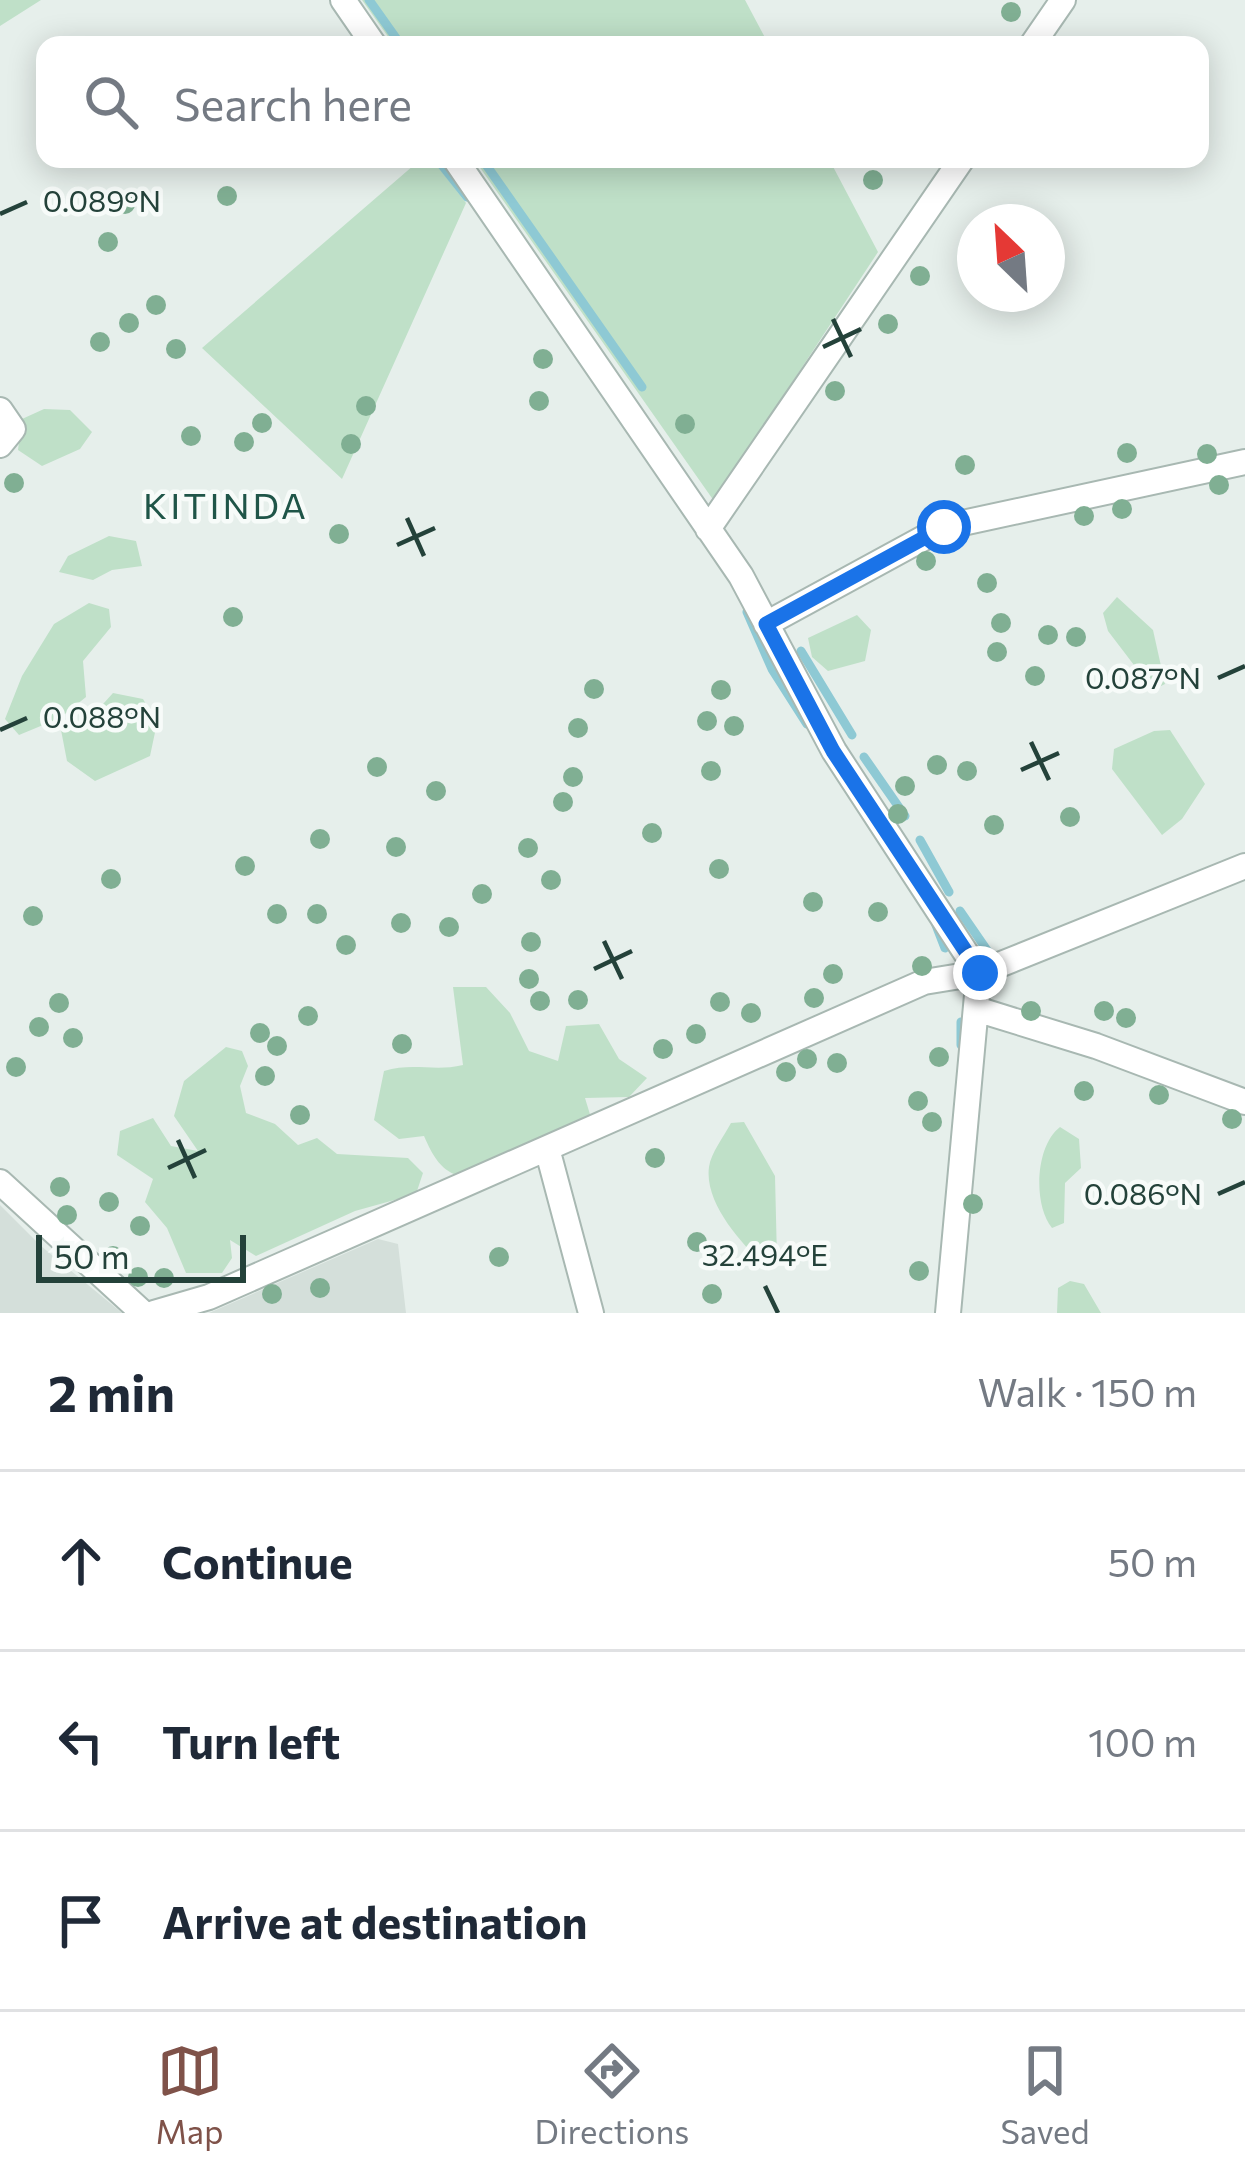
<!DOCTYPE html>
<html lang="en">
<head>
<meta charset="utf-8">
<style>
  body { margin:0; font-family:Commissioner,sans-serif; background:#f6f6f7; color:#1f2937 }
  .compass { position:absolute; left:957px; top:204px; width:108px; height:108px; border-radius:50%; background:#fff; box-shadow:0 6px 30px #0003; rotate:335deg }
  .scale { position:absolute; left:36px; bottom:30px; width:210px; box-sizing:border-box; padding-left:12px; border:6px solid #24423a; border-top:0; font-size:33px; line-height:42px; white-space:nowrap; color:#24423a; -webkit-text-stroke:9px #f7fbf9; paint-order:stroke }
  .stop { position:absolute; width:36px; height:36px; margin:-27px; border:9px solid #1a73e8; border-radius:50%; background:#fff }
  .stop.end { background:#1a73e8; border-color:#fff; box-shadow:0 3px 12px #0008 }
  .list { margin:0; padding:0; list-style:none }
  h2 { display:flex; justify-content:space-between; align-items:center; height:156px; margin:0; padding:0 48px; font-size:51px }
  h2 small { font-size:39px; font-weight:400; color:#747a83 }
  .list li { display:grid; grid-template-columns:78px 1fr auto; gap:36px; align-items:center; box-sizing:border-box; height:180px; padding:0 48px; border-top:3px solid #e0e1e3 }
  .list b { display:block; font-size:45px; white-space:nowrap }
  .list em { font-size:39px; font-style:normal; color:#747a83 }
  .icon { flex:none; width:66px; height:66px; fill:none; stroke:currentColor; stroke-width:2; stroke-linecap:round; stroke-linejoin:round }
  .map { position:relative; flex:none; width:1245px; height:1313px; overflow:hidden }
  .search { position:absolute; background:#fff; box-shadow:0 6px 30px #0003; left:36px; right:36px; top:36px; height:132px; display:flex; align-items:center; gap:30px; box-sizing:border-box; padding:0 42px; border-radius:24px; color:#747a83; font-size:45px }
  .sheet { height:696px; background:#fff }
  nav { display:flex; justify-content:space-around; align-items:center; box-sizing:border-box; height:168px; border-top:3px solid #e0e1e3; background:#fff; font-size:33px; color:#747a83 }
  nav a { display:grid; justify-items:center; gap:6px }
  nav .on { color:#7f5249 }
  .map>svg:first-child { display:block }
  .built { fill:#d4dfda }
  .green { fill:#bfe0c8 }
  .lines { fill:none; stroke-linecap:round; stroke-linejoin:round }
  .stream { stroke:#8ec9d4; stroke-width:9 }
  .minor-casing { stroke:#a8b8b2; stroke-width:28 }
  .minor { stroke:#fff; stroke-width:24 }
  .tree { fill:#80af93 }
  .route { stroke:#1a73e8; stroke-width:15 }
  .ticks { fill:none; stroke:#24423a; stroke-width:4.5 }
  .labels { text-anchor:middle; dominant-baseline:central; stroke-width:9; stroke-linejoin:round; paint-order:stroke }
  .quarter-label { font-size:36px; letter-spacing:3px; fill:#1f5548; stroke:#f7fbf9 }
  .ticks-label { font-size:30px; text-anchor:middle; fill:#24423a; stroke:#f7fbf9; stroke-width:9; stroke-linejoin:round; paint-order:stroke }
</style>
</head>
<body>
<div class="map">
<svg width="1245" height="1313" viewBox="0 0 1245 1313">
  <rect width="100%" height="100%" fill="#e6efeb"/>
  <path class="built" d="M0,1205L41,1246L122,1313H0Z
    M378,1239L398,1244L406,1313H209Z"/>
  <path class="green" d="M0,0H41L0,26Z
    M362,0H745L769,45H394Z
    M421,159H432L466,203L342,479L202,348Z
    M474,159H829L878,252L714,501Z
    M44,409L70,410L92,432L80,449L42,466L18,450L22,419Z
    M109,536L136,541L142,566L112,570L93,580L59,572L68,556Z
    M1117,597L1153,630L1165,684L1153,690L1108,631L1103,613Z
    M89,603L109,609L111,627L83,661L86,697L60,718L19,735L5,719L22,676L54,624Z
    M857,615L871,630L865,661L828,671L812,657L808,638Z
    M113,693L143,699L157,723L150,756L95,781L67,761L61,730L94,714Z
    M1170,730L1205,784L1182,819L1162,835L1112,769L1114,749L1154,731Z
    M453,987H486L510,1013L529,1051L558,1061L566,1026L599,1024L619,1059L647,1078L629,1097L585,1098L592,1121L529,1145L498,1183C454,1176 442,1178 424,1136L399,1139L374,1120L384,1071C413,1062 434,1072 463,1065Z
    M226,1047L242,1051L248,1066L240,1086L246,1113L275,1124L298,1145L317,1138L337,1154L408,1158L423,1173L416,1194L355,1211L256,1256L230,1240L232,1258L222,1273H186L167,1228L145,1202L153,1179L117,1155L120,1131L153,1118L171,1146L198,1151L174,1116L184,1081Z
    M744,1122L775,1176L777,1259L767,1268C743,1245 704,1204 709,1167C711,1153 724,1136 731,1123Z
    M1060,1127L1079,1139L1081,1168L1065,1183L1064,1223L1052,1228C1033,1205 1035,1146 1060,1127Z
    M1070,1281L1084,1284L1101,1313H1057L1058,1288Z"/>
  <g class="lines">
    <path class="stream" d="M369,0L401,45
      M437,159L467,197
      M482,159L642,387
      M747,612L772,669L807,724
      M801,651L852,735
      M864,757L905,816
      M920,840L949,892
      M960,911L991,956
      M936,925L945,948
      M961,1022V1045"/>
    <g class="minor-casing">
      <path id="minor" d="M343,0L374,45
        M1032,45L1063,0
        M455,159L741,576L834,751L979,973L948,1313
        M0,410L13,429L0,445
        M708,529L962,159
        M766,624L944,527L1245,462
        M976,1009L1096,1046L1245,1102
        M548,1152L591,1313
        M0,1182L143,1313
        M154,1313L209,1297L924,982L979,973L1245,866"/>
    </g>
    <use href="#minor" class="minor"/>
  </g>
  <g class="tree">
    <circle cx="1011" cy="12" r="10"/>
    <circle cx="873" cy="180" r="10"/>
    <circle cx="227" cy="196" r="10"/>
    <circle cx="125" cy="204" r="10"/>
    <circle cx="108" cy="242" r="10"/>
    <circle cx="920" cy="276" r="10"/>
    <circle cx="156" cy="305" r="10"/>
    <circle cx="129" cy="323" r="10"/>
    <circle cx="888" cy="324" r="10"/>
    <circle cx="100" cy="342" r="10"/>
    <circle cx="176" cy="349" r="10"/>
    <circle cx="543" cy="359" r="10"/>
    <circle cx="835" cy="391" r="10"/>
    <circle cx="539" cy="401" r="10"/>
    <circle cx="366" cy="406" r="10"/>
    <circle cx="262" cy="423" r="10"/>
    <circle cx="685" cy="424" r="10"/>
    <circle cx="191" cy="436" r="10"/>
    <circle cx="244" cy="442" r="10"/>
    <circle cx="351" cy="444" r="10"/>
    <circle cx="1127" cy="453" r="10"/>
    <circle cx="1207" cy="454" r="10"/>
    <circle cx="965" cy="465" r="10"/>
    <circle cx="14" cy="483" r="10"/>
    <circle cx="1219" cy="485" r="10"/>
    <circle cx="1122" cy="509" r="10"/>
    <circle cx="1084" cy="516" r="10"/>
    <circle cx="339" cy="534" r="10"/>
    <circle cx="926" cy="561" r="10"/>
    <circle cx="987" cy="583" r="10"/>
    <circle cx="233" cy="617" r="10"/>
    <circle cx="1001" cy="623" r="10"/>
    <circle cx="1048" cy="635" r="10"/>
    <circle cx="1076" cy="637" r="10"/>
    <circle cx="997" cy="652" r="10"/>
    <circle cx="1035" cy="676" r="10"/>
    <circle cx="594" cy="689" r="10"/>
    <circle cx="721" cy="690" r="10"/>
    <circle cx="707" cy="721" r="10"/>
    <circle cx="734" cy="726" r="10"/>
    <circle cx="578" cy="728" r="10"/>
    <circle cx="937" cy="765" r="10"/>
    <circle cx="377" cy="767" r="10"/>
    <circle cx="711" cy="771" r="10"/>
    <circle cx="967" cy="771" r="10"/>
    <circle cx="573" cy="777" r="10"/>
    <circle cx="905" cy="786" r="10"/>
    <circle cx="436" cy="791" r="10"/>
    <circle cx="563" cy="802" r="10"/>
    <circle cx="898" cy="814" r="10"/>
    <circle cx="1070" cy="817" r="10"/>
    <circle cx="994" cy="825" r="10"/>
    <circle cx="652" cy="833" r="10"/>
    <circle cx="320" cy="839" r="10"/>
    <circle cx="396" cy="847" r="10"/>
    <circle cx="528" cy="848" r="10"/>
    <circle cx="245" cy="866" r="10"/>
    <circle cx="719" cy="869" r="10"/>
    <circle cx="111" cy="879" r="10"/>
    <circle cx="551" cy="880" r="10"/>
    <circle cx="482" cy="894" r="10"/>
    <circle cx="813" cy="902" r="10"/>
    <circle cx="878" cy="912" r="10"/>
    <circle cx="277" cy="914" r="10"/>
    <circle cx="317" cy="914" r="10"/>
    <circle cx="33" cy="916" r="10"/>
    <circle cx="401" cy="923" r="10"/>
    <circle cx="449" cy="927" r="10"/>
    <circle cx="531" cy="942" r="10"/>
    <circle cx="346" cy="945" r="10"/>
    <circle cx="922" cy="966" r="10"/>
    <circle cx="833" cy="974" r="10"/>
    <circle cx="529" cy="979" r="10"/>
    <circle cx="814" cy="998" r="10"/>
    <circle cx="578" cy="1000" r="10"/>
    <circle cx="540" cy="1001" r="10"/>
    <circle cx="720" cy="1002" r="10"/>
    <circle cx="59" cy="1003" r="10"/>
    <circle cx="1031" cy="1011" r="10"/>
    <circle cx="1104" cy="1011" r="10"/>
    <circle cx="751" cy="1013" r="10"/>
    <circle cx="308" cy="1016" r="10"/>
    <circle cx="1126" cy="1018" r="10"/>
    <circle cx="39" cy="1027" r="10"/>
    <circle cx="260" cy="1033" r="10"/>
    <circle cx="696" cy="1034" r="10"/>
    <circle cx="73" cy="1038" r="10"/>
    <circle cx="402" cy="1044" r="10"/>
    <circle cx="277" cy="1046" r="10"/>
    <circle cx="663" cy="1049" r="10"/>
    <circle cx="939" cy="1057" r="10"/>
    <circle cx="807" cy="1059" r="10"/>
    <circle cx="837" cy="1063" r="10"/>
    <circle cx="16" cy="1067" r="10"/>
    <circle cx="786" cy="1072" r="10"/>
    <circle cx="265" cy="1076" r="10"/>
    <circle cx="1084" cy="1091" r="10"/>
    <circle cx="1159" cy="1095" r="10"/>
    <circle cx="918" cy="1101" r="10"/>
    <circle cx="300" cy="1115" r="10"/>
    <circle cx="1232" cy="1119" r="10"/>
    <circle cx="932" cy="1122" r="10"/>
    <circle cx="655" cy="1158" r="10"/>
    <circle cx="60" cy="1187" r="10"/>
    <circle cx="109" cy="1202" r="10"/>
    <circle cx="973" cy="1204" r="10"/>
    <circle cx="67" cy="1215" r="10"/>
    <circle cx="140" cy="1226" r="10"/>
    <circle cx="697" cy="1242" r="10"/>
    <circle cx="113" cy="1256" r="10"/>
    <circle cx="499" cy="1257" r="10"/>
    <circle cx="919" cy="1271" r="10"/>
    <circle cx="138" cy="1277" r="10"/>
    <circle cx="164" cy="1278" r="10"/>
    <circle cx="320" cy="1288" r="10"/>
    <circle cx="272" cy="1294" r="10"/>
    <circle cx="712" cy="1294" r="10"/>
  </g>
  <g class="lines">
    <path class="route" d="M944,527L766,624L833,751L980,973"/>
  </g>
  <path class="ticks" d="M0,214L27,202M833,319L851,357M823,347L861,329M407,518L424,556M397,545L435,528M1218,678L1245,666M0,730L27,718M1031,742L1049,780M1021,770L1059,753M604,941L622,979M594,969L632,951M178,1140L195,1178M168,1168L206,1150M1218,1194L1245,1182M765,1286L778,1313"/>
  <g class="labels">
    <g class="quarter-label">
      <text x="226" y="504">KITINDA</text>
    </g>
  </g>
  <g class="ticks-label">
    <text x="102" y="212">0.089°N</text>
    <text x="1143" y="689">0.087°N</text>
    <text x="102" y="728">0.088°N</text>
    <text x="1143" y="1205">0.086°N</text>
    <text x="765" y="1266">32.494°E</text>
  </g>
</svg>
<svg class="compass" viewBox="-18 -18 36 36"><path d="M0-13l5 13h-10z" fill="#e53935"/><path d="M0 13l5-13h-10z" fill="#747a83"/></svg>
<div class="scale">50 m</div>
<div class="stop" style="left:944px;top:527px"></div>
<div class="stop end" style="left:980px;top:973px"></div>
<div class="search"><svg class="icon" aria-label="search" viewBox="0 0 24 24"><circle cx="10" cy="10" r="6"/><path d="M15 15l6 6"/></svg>Search here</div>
</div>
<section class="sheet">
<h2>2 min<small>Walk · 150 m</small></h2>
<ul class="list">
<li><svg class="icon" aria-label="ahead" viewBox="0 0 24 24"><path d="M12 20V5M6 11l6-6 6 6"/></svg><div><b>Continue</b></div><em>50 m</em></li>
<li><svg class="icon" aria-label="left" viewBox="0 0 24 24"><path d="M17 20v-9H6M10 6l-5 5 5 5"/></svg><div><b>Turn left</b></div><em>100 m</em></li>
<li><svg class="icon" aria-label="arrive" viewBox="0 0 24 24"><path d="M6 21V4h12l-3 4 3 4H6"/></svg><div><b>Arrive at destination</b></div></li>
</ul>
</section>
<nav>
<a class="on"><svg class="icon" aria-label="map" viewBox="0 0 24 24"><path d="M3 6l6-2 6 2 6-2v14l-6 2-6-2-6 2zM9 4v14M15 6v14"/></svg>Map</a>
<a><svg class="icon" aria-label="directions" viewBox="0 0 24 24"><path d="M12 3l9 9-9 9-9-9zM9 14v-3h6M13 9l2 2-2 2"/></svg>Directions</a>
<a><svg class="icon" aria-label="saved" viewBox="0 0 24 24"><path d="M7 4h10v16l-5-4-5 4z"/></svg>Saved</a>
</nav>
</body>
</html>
